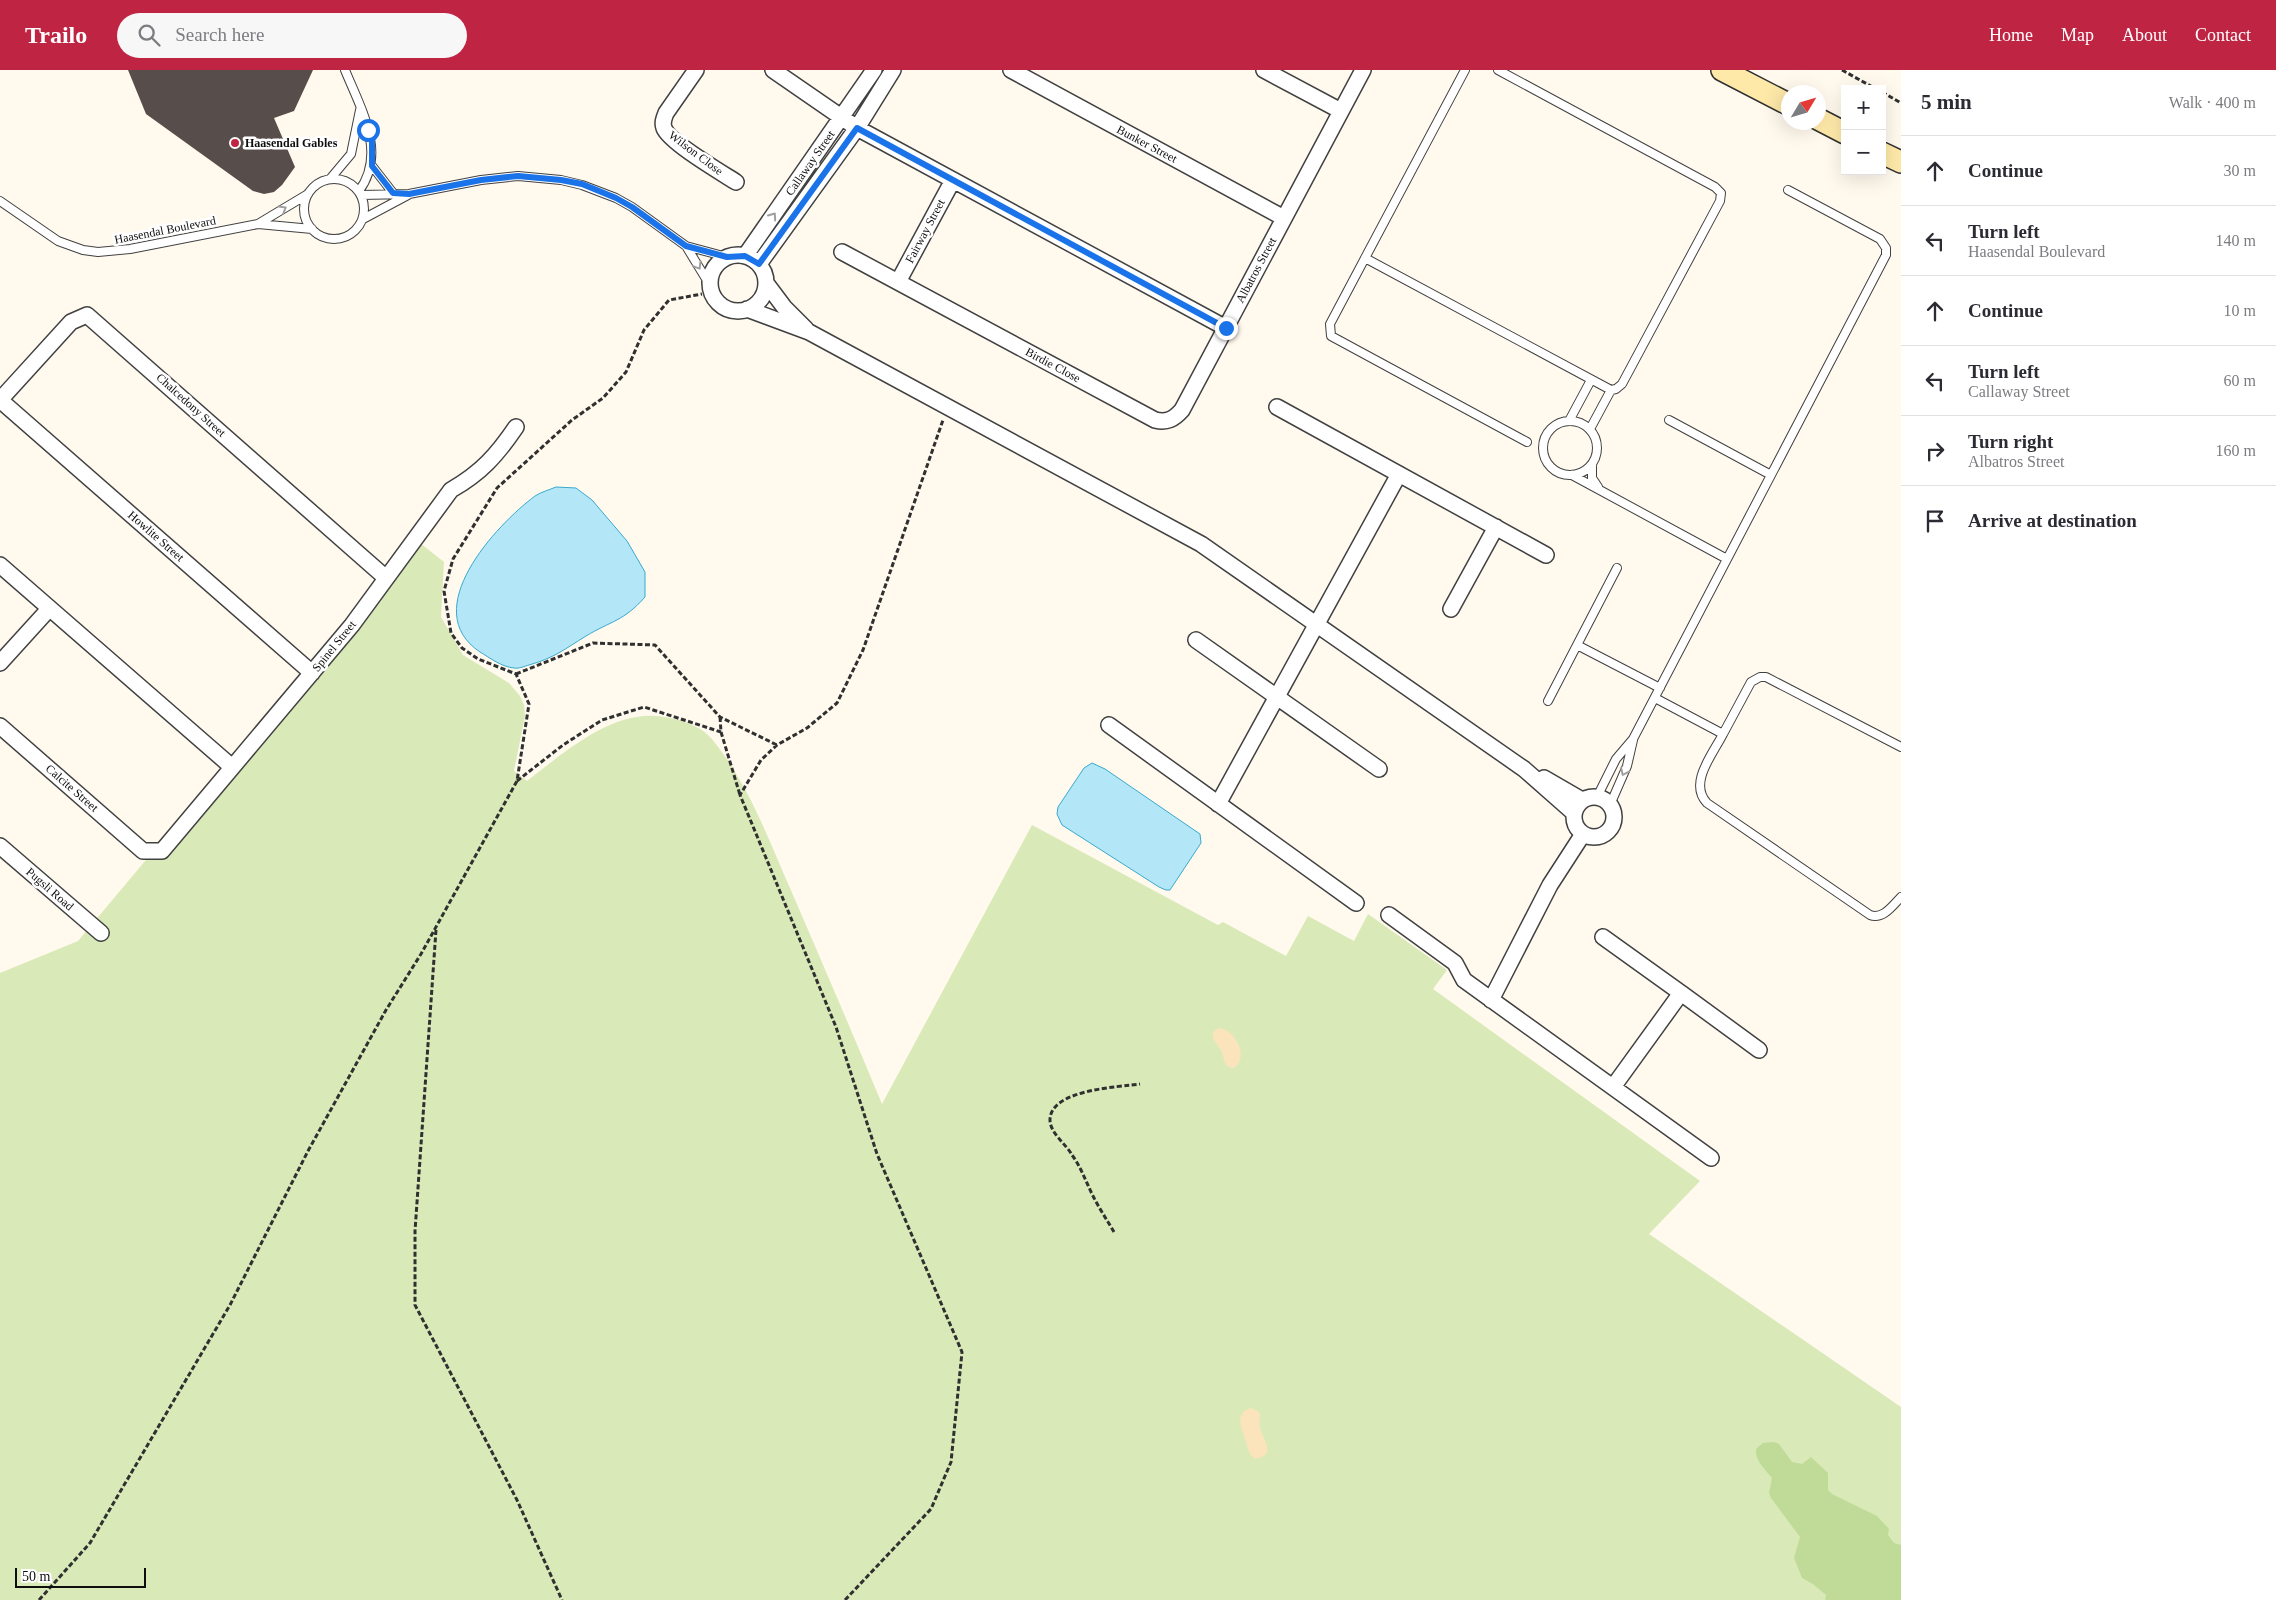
<!DOCTYPE html>
<html lang="en">
<head>
<meta charset="utf-8">
<style>
  body { margin:0; font-family:"Times New Roman",serif; background:#f7f7f7; color:#2b2b33 }
  .controls { position:absolute; right:15px; top:15px; display:grid; overflow:hidden; border-radius:0px; box-shadow:0 5px 20px #0002 }
  .controls button { width:45px; height:45px; display:grid; place-items:center; padding:0; border:0; border-bottom:1px solid #e1e1e2; background:#fff; color:#2b2b33; font:25px sans-serif }
  .compass { position:absolute; left:1781px; top:15px; width:45px; height:45px; border-radius:50%; background:#fff; box-shadow:0 5px 20px #0002; rotate:52deg }
  .scale { position:absolute; left:15px; bottom:12px; width:131px; box-sizing:border-box; padding-left:5px; border:2px solid #0e0e0e; border-top:0; font-size:14px; line-height:18px; white-space:nowrap; color:#0e0e0e; -webkit-text-stroke:4px #fff; paint-order:stroke }
  .stop { position:absolute; width:15px; height:15px; margin:-11px; border:4px solid #1a73e8; border-radius:50%; background:#fff }
  .stop.end { background:#1a73e8; border-color:#fff; box-shadow:0 1px 5px #0008 }
  .list { margin:0; padding:0; list-style:none }
  h2 { display:flex; justify-content:space-between; align-items:center; height:65px; margin:0; padding:0 20px; font-size:21px }
  h2 small { font-size:16px; font-weight:400; color:#7c7c81 }
  .list li { display:grid; grid-template-columns:32px 1fr auto; gap:15px; align-items:center; box-sizing:border-box; height:70px; padding:0 20px; border-top:1px solid #e1e1e2 }
  .list b { display:block; font-size:19px; white-space:nowrap }
  .list p { margin:0; font-size:16px; white-space:nowrap; color:#7c7c81 }
  .list em { font-size:16px; font-style:normal; color:#7c7c81 }
  .icon { flex:none; width:28px; height:28px; fill:none; stroke:currentColor; stroke-width:2; stroke-linecap:round; stroke-linejoin:round }
  .map { position:relative; flex:none; width:1901px; height:1530px; overflow:hidden }
  header { display:flex; align-items:center; gap:30px; box-sizing:border-box; height:70px; padding:0 25px; background:#bf2443; color:#fff }
  header strong { font-size:24px }
  nav { display:flex; gap:28px; margin-inline-start:auto; font-size:18px }
  .search { width:350px; height:45px; background:#f7f7f7; display:flex; align-items:center; gap:12px; box-sizing:border-box; padding:0 18px; border-radius:28px; color:#7c7c81; font-size:19px }
  main { display:flex }
  aside { flex:1; background:#fff }
  .map>svg:first-child { display:block }
  .green { fill:#d9eab8 }
  .forest { fill:#bfdb97 }
  .sand { fill:#fbe3bb }
  .water { fill:#b3e7f7; stroke:#39a9ce }
  .building { fill:#574d4a }
  .lines { fill:none; stroke-linecap:round; stroke-linejoin:round }
  .lane-casing { stroke:#414141; stroke-width:10 }
  .street-casing { stroke:#414141; stroke-width:18 }
  .secondary-casing { stroke:#303030; stroke-width:24 }
  .path { stroke:#303030; stroke-width:3; stroke-dasharray:5 2.5; stroke-linecap:butt }
  .lane { stroke:#fff; stroke-width:8 }
  .street { stroke:#fff; stroke-width:15 }
  .secondary { stroke:#ffe9a9; stroke-width:21 }
  .oneway { stroke:#9f9f9f }
  .route { stroke:#1a73e8; stroke-width:6 }
  .poi-dot { fill:#bf2443; stroke:#fff; stroke-width:2 }
  .labels { text-anchor:middle; dominant-baseline:central; stroke-width:5; stroke-linejoin:round; paint-order:stroke }
  .poi-label { font-size:12px; font-weight:bold; fill:#0e0e0e; stroke:#fff; text-anchor:start }
  .street-label { font-size:12px; fill:#0e0e0e; stroke:#fff }
</style>
</head>
<body>
<header>
<strong>Trailo</strong>
<div class="search"><svg class="icon" aria-label="search" viewBox="0 0 24 24"><circle cx="10" cy="10" r="6"/><path d="M15 15l6 6"/></svg>Search here</div>
<nav><a>Home</a><a>Map</a><a>About</a><a>Contact</a></nav>
</header>
<main>
<div class="map">
<svg width="1901" height="1530" viewBox="0 0 1901 1530">
  <rect width="100%" height="100%" fill="#fff9ee"/>
  <path class="green" d="M415,469L444,492L441,547L463,585L509,613L520,626L524,635L525,646L514,701L527,711C561,685 609,642 656,646C673,647 699,654 711,668C749,714 769,771 793,825C823,895 853,964 882,1034L1032,755L1218,855L1223,852L1286,886L1308,846L1354,871L1368,844L1447,900L1433,919L1700,1111L1649,1164L1901,1337V1530H0V903L78,871Z"/>
  <path class="forest" d="M1774,1372L1779,1374L1792,1392L1802,1394L1811,1387L1828,1403V1420L1832,1424L1877,1446L1889,1459L1888,1465L1894,1473L1901,1475V1530H1825L1826,1525L1813,1514L1802,1508L1794,1488L1800,1467L1771,1428L1769,1423L1772,1408C1765,1399 1755,1391 1756,1379L1763,1373Z"/>
  <path class="sand" d="M1219,958C1235,960 1250,986 1234,998C1222,997 1225,988 1221,980C1217,973 1212,971 1213,962Z
    M1251,1338L1259,1342C1261,1348 1259,1353 1260,1358C1264,1372 1277,1385 1255,1389C1248,1384 1248,1379 1246,1372C1242,1360 1233,1343 1251,1338Z"/>
  <path class="water" d="M556,417L576,418L592,430L627,471L645,502V527C624,551 611,551 586,566C565,579 554,588 529,595C525,596 519,599 514,598C502,597 490,588 480,582C417,540 496,455 535,426C541,422 549,420 556,417Z
    M1092,693L1105,699L1200,764L1201,773L1170,820H1166L1159,817L1062,755L1057,744L1058,737L1084,698Z"/>
  <path class="building" d="M128,0H313L294,41L274,48L295,97L282,115L274,122L264,124L253,121L146,44Z"/>
  <g class="lines">
    <g class="lane-casing">
      <path id="lane" d="M345,0C361,39 387,83 359,121
        M1465,0L1365,188L1611,320L1616,319L1622,314L1720,131L1721,123L1715,117L1498,0
        M372,96L393,123
        M304 139a30 30 0 1 1 60 0a30 30 0 1 1-60 0Z
        M330,109L351,84L360,40
        M361,125L409,124L481,110L518,106L561,110L582,115L616,128L632,137L686,176L727,187
        M0,131L58,171L83,180L98,182L130,179L258,154L312,159
        M363,149L408,125
        M258,154L308,124
        M686,176L711,217
        M1365,188L1330,254L1331,266L1527,372
        M1669,350L1771,405
        M1569,351L1591,310
        M1543 378a27 27 0 1 1 54 0a27 27 0 1 1-54 0Z
        M1590,359L1611,320
        M1592,394V408L1598,417
        M1572,405L1727,489
        M1617,498L1577,575L1660,618
        M1655,628L1723,664C1713,684 1688,713 1707,733L1870,845C1883,850 1893,835 1901,827
        M1548,631L1577,575
        M1723,664L1751,612L1760,607H1766L1901,677
        M1597,727L1616,689L1633,669L1886,185V178L1880,169L1788,120
        M1610,735L1627,696L1633,670"/>
    </g>
    <g class="street-casing">
      <path id="street" d="M696,0L666,43C664,48 662,53 664,58C669,72 722,103 736,112
        M773,0L857,58L1226,258
        M1011,0L1284,148
        M1264,0L1341,41
        M842,182L1155,350C1167,353 1174,349 1182,340L1363,0
        M710 213a28 28 0 1 1 56 0a28 28 0 1 1-56 0Z
        M745,186L874,0
        M759,194L857,58L893,0
        M898,212L953,110
        M766,213L784,237L806,259
        M747,239L809,262L1201,474L1524,699L1574,743
        M0,330L71,252L87,245L386,508
        M0,330L312,603
        M1277,337L1546,485
        M0,495L232,697
        M1451,539L1496,457
        M1196,570L1379,699
        M0,593L49,539
        M1109,655L1356,833
        M0,656L143,781H162L352,555L451,420C481,403 497,385 516,357
        M1544,708L1582,730
        M1574 747a20 20 0 1 1 40 0a20 20 0 1 1-40 0Z
        M1218,734L1399,404
        M0,776L101,863
        M1389,845L1455,893L1464,910L1711,1088
        M1603,867L1681,923
        M1491,930L1550,815L1583,764
        M1613,1017L1681,923L1759,980"/>
    </g>
    <g class="secondary-casing">
      <path id="secondary" d="M1722,0L1788,34
        M1818,49L1845,63
        M1882,83L1901,92"/>
    </g>
    <path class="path" d="M1842,0L1876,19
      M1882,22L1901,33
      M516,604L593,573L655,575L720,647L777,675
      M720,647L721,662L740,725
      M517,711L563,675L602,650L644,637L721,662
      M436,860L415,1161V1235L517,1430L562,1530
      M1114,1162C1107,1150 1099,1138 1093,1126C1086,1112 1081,1097 1072,1085C1066,1074 1050,1063 1050,1050C1050,1019 1120,1017 1140,1014
      M39,1530L90,1473L230,1235L308,1081L386,940L421,884L517,711L529,634L516,604L478,589L462,578L451,563L444,521L453,489L497,418L572,350L603,328L626,302L644,260L669,230L702,224
      M845,1530L931,1439L951,1392L962,1282L877,1084L836,957L740,725L761,690L777,675L807,658L837,633L863,580L943,350"/>
    <use href="#lane" class="lane"/>
    <use href="#street" class="street"/>
    <use href="#secondary" class="secondary"/>
  </g>
  <defs><path id="oneway-chevron" d="M-2-3.5L2.5 0L-2 3.5" fill="none" stroke-width="1.6" stroke-linecap="round" stroke-linejoin="round" transform="scale(1.25)"/></defs>
  <g class="oneway">
    <use href="#oneway-chevron" transform="translate(283 139) rotate(-31)"/>
    <use href="#oneway-chevron" transform="translate(773 146) rotate(-55)"/>
    <use href="#oneway-chevron" transform="translate(698 196) rotate(59)"/>
    <use href="#oneway-chevron" transform="translate(1624 702) rotate(115)"/>
  </g>
  <g class="lines">
    <path class="route" d="M368,60L372,72V96L393,123L409,124L481,110L518,106L561,110L582,114L616,128L632,137L686,176L727,187L745,186L759,194L857,58L1226,258"/>
  </g>
  <circle class="poi-dot" cx="235" cy="73" r="5"/>
  <g class="labels">
    <g class="poi-label">
      <text x="245" y="73">Haasendal Gables</text>
    </g>
    <g class="street-label">
      <text transform="translate(1147 74) rotate(28)">Bunker Street</text>
      <text transform="translate(696 83) rotate(37)">Wilson Close</text>
      <text transform="translate(810 93) rotate(-55)">Callaway Street</text>
      <text transform="translate(165 160) rotate(-11)">Haasendal Boulevard</text>
      <text transform="translate(925 161) rotate(-62)">Fairway Street</text>
      <text transform="translate(1256 200) rotate(-62)">Albatros Street</text>
      <text transform="translate(1053 295) rotate(28)">Birdie Close</text>
      <text transform="translate(191 335) rotate(42)">Chalcedony Street</text>
      <text transform="translate(156 466) rotate(41)">Howlite Street</text>
      <text transform="translate(334 576) rotate(-51)">Spinel Street</text>
      <text transform="translate(72 718) rotate(41)">Calcite Street</text>
      <text transform="translate(50 819) rotate(41)">Pugsli Road</text>
    </g>
  </g>
</svg>
<div class="controls">
<button>+</button>
<button>−</button>
</div>
<svg class="compass" viewBox="-18 -18 36 36"><path d="M0-13l5 13h-10z" fill="#e53935"/><path d="M0 13l5-13h-10z" fill="#7c7c81"/></svg>
<div class="scale">50 m</div>
<div class="stop" style="left:368px;top:60px"></div>
<div class="stop end" style="left:1226px;top:258px"></div>
</div>
<aside>
<h2>5 min<small>Walk · 400 m</small></h2>
<ul class="list">
<li><svg class="icon" aria-label="ahead" viewBox="0 0 24 24"><path d="M12 20V5M6 11l6-6 6 6"/></svg><div><b>Continue</b></div><em>30 m</em></li>
<li><svg class="icon" aria-label="left" viewBox="0 0 24 24"><path d="M17 20v-9H6M10 6l-5 5 5 5"/></svg><div><b>Turn left</b><p>Haasendal Boulevard</p></div><em>140 m</em></li>
<li><svg class="icon" aria-label="ahead" viewBox="0 0 24 24"><path d="M12 20V5M6 11l6-6 6 6"/></svg><div><b>Continue</b></div><em>10 m</em></li>
<li><svg class="icon" aria-label="left" viewBox="0 0 24 24"><path d="M17 20v-9H6M10 6l-5 5 5 5"/></svg><div><b>Turn left</b><p>Callaway Street</p></div><em>60 m</em></li>
<li><svg class="icon" aria-label="right" viewBox="0 0 24 24"><path d="M7 20v-9h11M14 6l5 5-5 5"/></svg><div><b>Turn right</b><p>Albatros Street</p></div><em>160 m</em></li>
<li><svg class="icon" aria-label="arrive" viewBox="0 0 24 24"><path d="M6 21V4h12l-3 4 3 4H6"/></svg><div><b>Arrive at destination</b></div></li>
</ul>
</aside>
</main>
</body>
</html>
